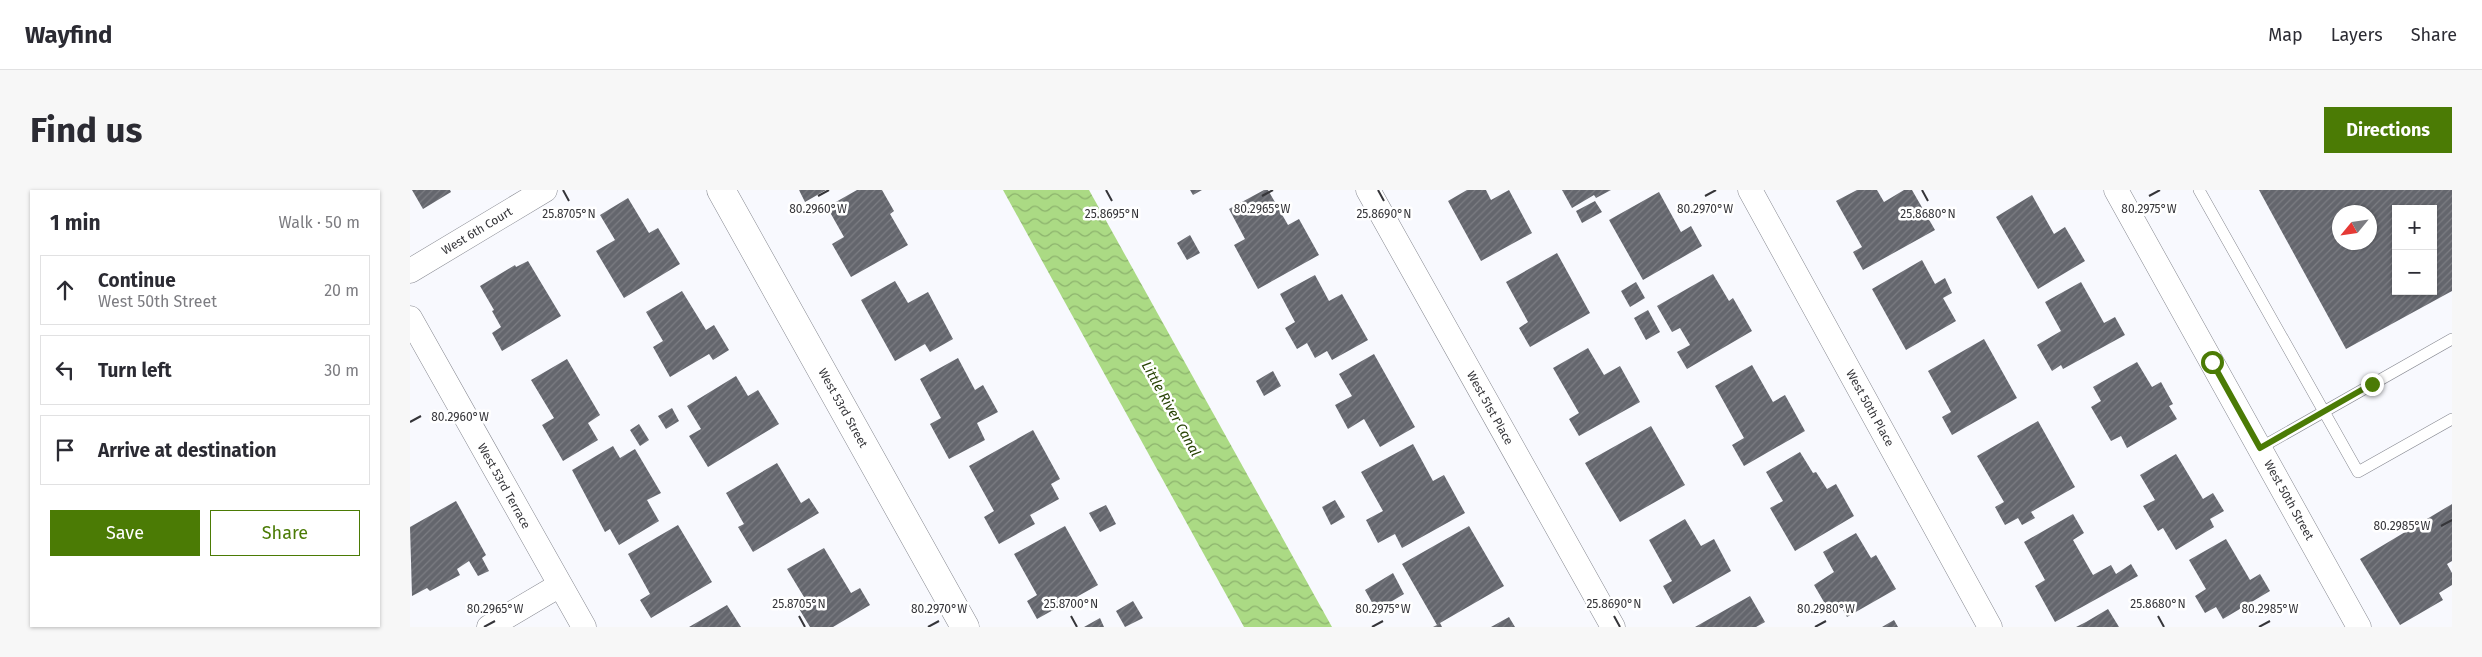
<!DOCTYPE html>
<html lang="en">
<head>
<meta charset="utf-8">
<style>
  body { margin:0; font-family:"Fira Sans",sans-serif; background:#f7f7f7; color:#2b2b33 }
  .controls { position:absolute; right:15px; top:15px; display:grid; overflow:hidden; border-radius:0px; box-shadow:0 1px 4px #0004 }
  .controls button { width:45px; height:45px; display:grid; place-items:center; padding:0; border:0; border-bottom:1px solid #e1e1e2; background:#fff; color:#2b2b33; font:25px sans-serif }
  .compass { position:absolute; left:1922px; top:15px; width:45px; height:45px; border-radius:50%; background:#fff; box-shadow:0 1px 4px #0004; rotate:241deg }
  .stop { position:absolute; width:15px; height:15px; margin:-11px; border:4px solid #4b7b05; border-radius:50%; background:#fff }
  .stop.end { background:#4b7b05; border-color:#fff; box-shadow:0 1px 5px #0008 }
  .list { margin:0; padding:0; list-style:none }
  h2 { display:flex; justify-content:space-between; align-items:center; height:65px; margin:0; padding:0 20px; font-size:21px }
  h2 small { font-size:16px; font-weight:400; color:#7c7c81 }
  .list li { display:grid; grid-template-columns:32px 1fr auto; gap:15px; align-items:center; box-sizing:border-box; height:70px; margin:0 10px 10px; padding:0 10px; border:1px solid #e1e1e2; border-radius:0px }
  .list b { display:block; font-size:19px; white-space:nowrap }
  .list p { margin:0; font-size:16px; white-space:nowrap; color:#7c7c81 }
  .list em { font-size:16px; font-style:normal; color:#7c7c81 }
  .actions { display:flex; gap:10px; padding:15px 20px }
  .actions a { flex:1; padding:11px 0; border:1px solid #4b7b05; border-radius:0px; text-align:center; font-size:18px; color:#4b7b05 }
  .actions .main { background:#4b7b05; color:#fff }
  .icon { flex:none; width:28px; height:28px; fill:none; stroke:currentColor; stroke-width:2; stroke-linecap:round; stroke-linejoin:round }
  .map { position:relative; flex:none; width:2042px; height:437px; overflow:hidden; border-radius:0px }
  header { display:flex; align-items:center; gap:30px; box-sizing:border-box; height:70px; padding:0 25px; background:#fff; border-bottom:1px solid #e1e1e2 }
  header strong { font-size:24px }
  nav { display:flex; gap:28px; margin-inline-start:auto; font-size:18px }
  .intro { display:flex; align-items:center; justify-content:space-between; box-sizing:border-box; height:120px; padding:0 30px }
  h1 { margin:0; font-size:35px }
  .button { padding:12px 22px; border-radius:0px; background:#4b7b05; color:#fff; font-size:18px; font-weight:700 }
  main { display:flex; gap:30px; padding:0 30px }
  aside { flex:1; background:#fff; border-radius:0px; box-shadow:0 1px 4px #0004 }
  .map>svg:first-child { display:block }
  .water { fill:url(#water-waves) }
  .building { fill:url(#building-hatch); fill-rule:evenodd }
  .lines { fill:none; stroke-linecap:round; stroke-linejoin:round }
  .service-casing { stroke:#868890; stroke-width:12 }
  .minor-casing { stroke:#868890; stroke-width:25 }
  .tertiary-casing { stroke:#868890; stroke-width:29 }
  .service { stroke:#fff; stroke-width:11 }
  .minor { stroke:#fff; stroke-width:24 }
  .tertiary { stroke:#fff; stroke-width:28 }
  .route { stroke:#4b7b05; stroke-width:6 }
  .ticks { fill:none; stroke:#353539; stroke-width:2 }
  .labels { text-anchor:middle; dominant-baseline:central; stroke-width:5; stroke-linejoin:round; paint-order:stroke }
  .street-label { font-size:12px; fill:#353539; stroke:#fff }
  .water-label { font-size:14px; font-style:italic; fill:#274304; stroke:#fff }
  .ticks-label { font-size:12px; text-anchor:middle; fill:#353539; stroke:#fff; stroke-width:5; stroke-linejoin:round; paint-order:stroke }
</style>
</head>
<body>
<header>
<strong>Wayfind</strong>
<nav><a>Map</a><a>Layers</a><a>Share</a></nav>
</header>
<div class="intro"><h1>Find us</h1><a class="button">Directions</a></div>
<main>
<aside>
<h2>1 min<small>Walk · 50 m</small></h2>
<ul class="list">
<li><svg class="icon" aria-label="ahead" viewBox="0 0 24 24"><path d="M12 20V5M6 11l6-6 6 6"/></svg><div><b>Continue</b><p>West 50th Street</p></div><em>20 m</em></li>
<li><svg class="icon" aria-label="left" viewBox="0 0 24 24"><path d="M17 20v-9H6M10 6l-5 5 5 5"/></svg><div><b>Turn left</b></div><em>30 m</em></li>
<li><svg class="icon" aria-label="arrive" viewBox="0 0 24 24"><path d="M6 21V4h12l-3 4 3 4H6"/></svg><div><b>Arrive at destination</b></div></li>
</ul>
<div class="actions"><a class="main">Save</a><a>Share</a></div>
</aside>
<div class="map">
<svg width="2042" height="437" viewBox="0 0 2042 437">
  <defs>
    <pattern id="water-waves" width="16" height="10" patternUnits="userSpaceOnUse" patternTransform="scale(1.25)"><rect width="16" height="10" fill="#abda84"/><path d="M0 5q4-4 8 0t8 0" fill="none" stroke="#8cb26d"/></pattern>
    <pattern id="building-hatch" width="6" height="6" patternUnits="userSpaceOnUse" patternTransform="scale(1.25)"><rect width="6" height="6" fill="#64666d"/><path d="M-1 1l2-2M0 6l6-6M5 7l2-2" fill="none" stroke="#7c7d83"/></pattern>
  </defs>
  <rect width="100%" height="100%" fill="#f8f9fe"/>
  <path class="water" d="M593,0H679L922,437H834Z"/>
  <path class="building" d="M2,0H40L41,2L13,19Z
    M389,0H416L395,12Z
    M447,0H472L484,21L480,24L498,55L441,87L422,54L434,47L417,17Z
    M780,0H792L783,5Z
    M854,0H858L878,35L889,29L909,65L848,99L824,55L835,49L819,19Z
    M1057,0H1076L1081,10L1099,0L1122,43L1071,71L1038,11Z
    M1152,0H1201L1186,8L1184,5L1162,18Z
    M1447,0H1467L1474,12L1494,0H1502L1525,40L1453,80L1443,62L1452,57L1426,11Z
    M1849,0H2042V101L1936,159ZM1986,19H2023V101H1986ZM1930,22H1960V52H1930Z
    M1249,2L1271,42L1281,36L1292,56L1233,90L1199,30Z
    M1622,5L1644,44L1655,37L1675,71L1628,99L1586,27Z
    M218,8L239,43L248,38L270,74L214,108L186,61L205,50L190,25Z
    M1185,11L1192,22L1172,33L1166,21Z
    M780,45L790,63L777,70L767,53Z
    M1147,63L1180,123L1120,157L1109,138L1118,132L1096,92Z
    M1512,70L1525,94L1535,88L1542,103L1533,108L1546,131L1496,160L1462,99Z
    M118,71L151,126L92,161L82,143L91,137L82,121L84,120L70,96L105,75L106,77Z
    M1303,84L1319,111L1323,108L1342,141L1277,179L1267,162L1280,155L1270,138L1262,142L1247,116Z
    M905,85L919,111L932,104L958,150L922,170L917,161L905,168L897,153L887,159L875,138L885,132L870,104Z
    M485,91L498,113L518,102L543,149L520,162L515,154L485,171L451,110Z
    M1226,92L1235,108L1220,117L1211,101Z
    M1671,92L1694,133L1705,127L1715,145L1653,179L1651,175L1642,181L1627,155L1651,141L1635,112Z
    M272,101L296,140L304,135L319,160L303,170L299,164L260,187L243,157L253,151L236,122Z
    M1238,120L1250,142L1236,150L1224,128Z
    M1574,149L1607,208L1542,245L1532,227L1541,222L1518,181Z
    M1178,158L1194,185L1210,176L1230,212L1169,246L1159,229L1169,223L1143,178Z
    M964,164L1005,237L970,257L954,229L938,239L925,215L942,206L929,184Z
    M548,168L565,200L573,195L588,222L567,233L575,250L539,269L520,234L531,228L510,189Z
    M157,169L190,225L178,233L188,250L153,271L132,235L144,228L121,190Z
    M1727,172L1742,197L1751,192L1763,214L1759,216L1767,229L1717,258L1711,246L1701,251L1681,217L1691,211L1683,197Z
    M1342,175L1363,212L1375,205L1395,241L1334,276L1322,255L1334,248L1305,196Z
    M863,181L871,196L854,206L846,191Z
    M326,186L338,206L348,200L369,234L298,277L279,246L291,239L277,216Z
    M262,218L269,231L256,239L248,226Z
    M1628,231L1665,297L1621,322L1625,328L1612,335L1608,328L1595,335L1585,317L1594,312L1567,266Z
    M229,234L239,250L230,256L220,240Z
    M1241,236L1275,295L1210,332L1175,273Z
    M623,240L650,289L641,294L649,309L620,325L625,334L589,354L574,327L584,321L559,276Z
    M1003,254L1023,291L1034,285L1055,323L992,358L985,344L968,353L956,330L973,321L951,282Z
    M203,256L210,268L225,259L251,303L237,310L249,331L209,355L200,339L195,342L162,280Z
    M1390,262L1403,283L1406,282L1417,299L1426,294L1444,326L1385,361L1360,318L1373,311L1356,282Z
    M1766,264L1793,309L1803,303L1814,321L1800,329L1804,337L1766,360L1753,338L1748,341L1733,316L1745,310L1730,285Z
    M367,273L391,313L399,308L409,323L343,362L328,337L334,334L316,303Z
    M925,310L935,327L921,335L912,317Z
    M46,311L76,365L72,368L79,381L68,386L59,371L47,379L50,385L20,401L17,398L2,406L0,337Z
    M2042,314V371L2037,374L2042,383V395L2029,403L2033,410L1990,435L1950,369Z
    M696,315L706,334L690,342L679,323Z
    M1663,324L1674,343L1663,350L1683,385L1701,375L1706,384L1721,374L1728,386L1645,432L1625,396L1635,390L1614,352Z
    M1275,329L1291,356L1304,349L1321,381L1263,414L1253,396L1262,391L1239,350Z
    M268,335L302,392L241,428L230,410L240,404L218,364Z
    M655,336L688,395L627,429L617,411L627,405L604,364Z
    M1059,336L1094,396L1030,433L1032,437H1023L1027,435L992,374Z
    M1446,343L1461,368L1466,365L1486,399L1437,427L1432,418L1421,424L1404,395L1424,382L1413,362Z
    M1816,349L1840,390L1850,384L1860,401L1813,429L1806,417L1795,423L1785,406L1796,399L1779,370Z
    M414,358L441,403L450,398L460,415L423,437H400L385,412L394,407L377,379Z
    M983,383L994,404L972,417L970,413L964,416L955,400Z
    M1340,406L1355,432L1346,437H1285Z
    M723,411L733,428L715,437L706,421Z
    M317,415L331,437H279Z
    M1698,419L1709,437H1666L1676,432Z
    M1099,427L1105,437H1081Z
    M690,428L694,437H674Z
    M1484,430L1488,437H1472Z"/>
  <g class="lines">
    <g class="service-casing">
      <path id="service" d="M1789,0L1948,282L2042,229
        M1850,258L2042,149"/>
    </g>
    <g class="minor-casing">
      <path id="minor" d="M958,0L1203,437
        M1340,0L1580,437
        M1706,0L1949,437
        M0,81L135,0
        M0,128L174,437
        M79,437L150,395"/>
    </g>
    <g class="tertiary-casing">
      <path id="tertiary" d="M311,0L555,437"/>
    </g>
    <use href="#service" class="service"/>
    <use href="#minor" class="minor"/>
    <use href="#tertiary" class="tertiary"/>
  </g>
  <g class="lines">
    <path class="route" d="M1802,172L1850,258L1962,194"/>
  </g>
  <path class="ticks" d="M153,0L159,11M696,0L702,11M968,0L974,11M1512,0L1518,11M408,6L419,0M852,6L863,0M1295,6L1306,0M1739,6L1750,0M0,232L11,226M2031,336L2042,330M389,426L395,437M661,426L667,437M1204,426L1210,437M1748,426L1754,437M74,437L85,431M518,437L529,431M962,437L973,431M1405,437L1416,431M1849,437L1860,431"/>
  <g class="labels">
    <g class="street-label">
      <text transform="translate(67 41) rotate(-31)">West 6th Court</text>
      <text transform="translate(433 218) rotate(61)">West 53rd Street</text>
      <text transform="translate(1080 218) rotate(61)">West 51st Place</text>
      <text transform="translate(1460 218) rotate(61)">West 50th Place</text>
      <text transform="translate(94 296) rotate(61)">West 53rd Terrace</text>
      <text transform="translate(1879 310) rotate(61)">West 50th Street</text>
    </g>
    <g class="water-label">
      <text transform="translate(761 219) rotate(61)">Little River Canal</text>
    </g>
  </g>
  <g class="ticks-label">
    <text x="408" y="23">80.2960°W</text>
    <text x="852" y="23">80.2965°W</text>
    <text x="1295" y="23">80.2970°W</text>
    <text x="1739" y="23">80.2975°W</text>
    <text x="159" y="28">25.8705°N</text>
    <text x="702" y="28">25.8695°N</text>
    <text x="974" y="28">25.8690°N</text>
    <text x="1518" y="28">25.8680°N</text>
    <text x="50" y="231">80.2960°W</text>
    <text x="1992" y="340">80.2985°W</text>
    <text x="389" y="418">25.8705°N</text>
    <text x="661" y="418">25.8700°N</text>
    <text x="1204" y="418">25.8690°N</text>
    <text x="1748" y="418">25.8680°N</text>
    <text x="85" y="423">80.2965°W</text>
    <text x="529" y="423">80.2970°W</text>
    <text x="973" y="423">80.2975°W</text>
    <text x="1416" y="423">80.2980°W</text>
    <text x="1860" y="423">80.2985°W</text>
  </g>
</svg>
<div class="controls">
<button>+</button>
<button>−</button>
</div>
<svg class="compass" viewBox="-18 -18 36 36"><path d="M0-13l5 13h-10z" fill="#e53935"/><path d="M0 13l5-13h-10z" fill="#7c7c81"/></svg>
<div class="stop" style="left:1802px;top:172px"></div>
<div class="stop end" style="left:1962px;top:194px"></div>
</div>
</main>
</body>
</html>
